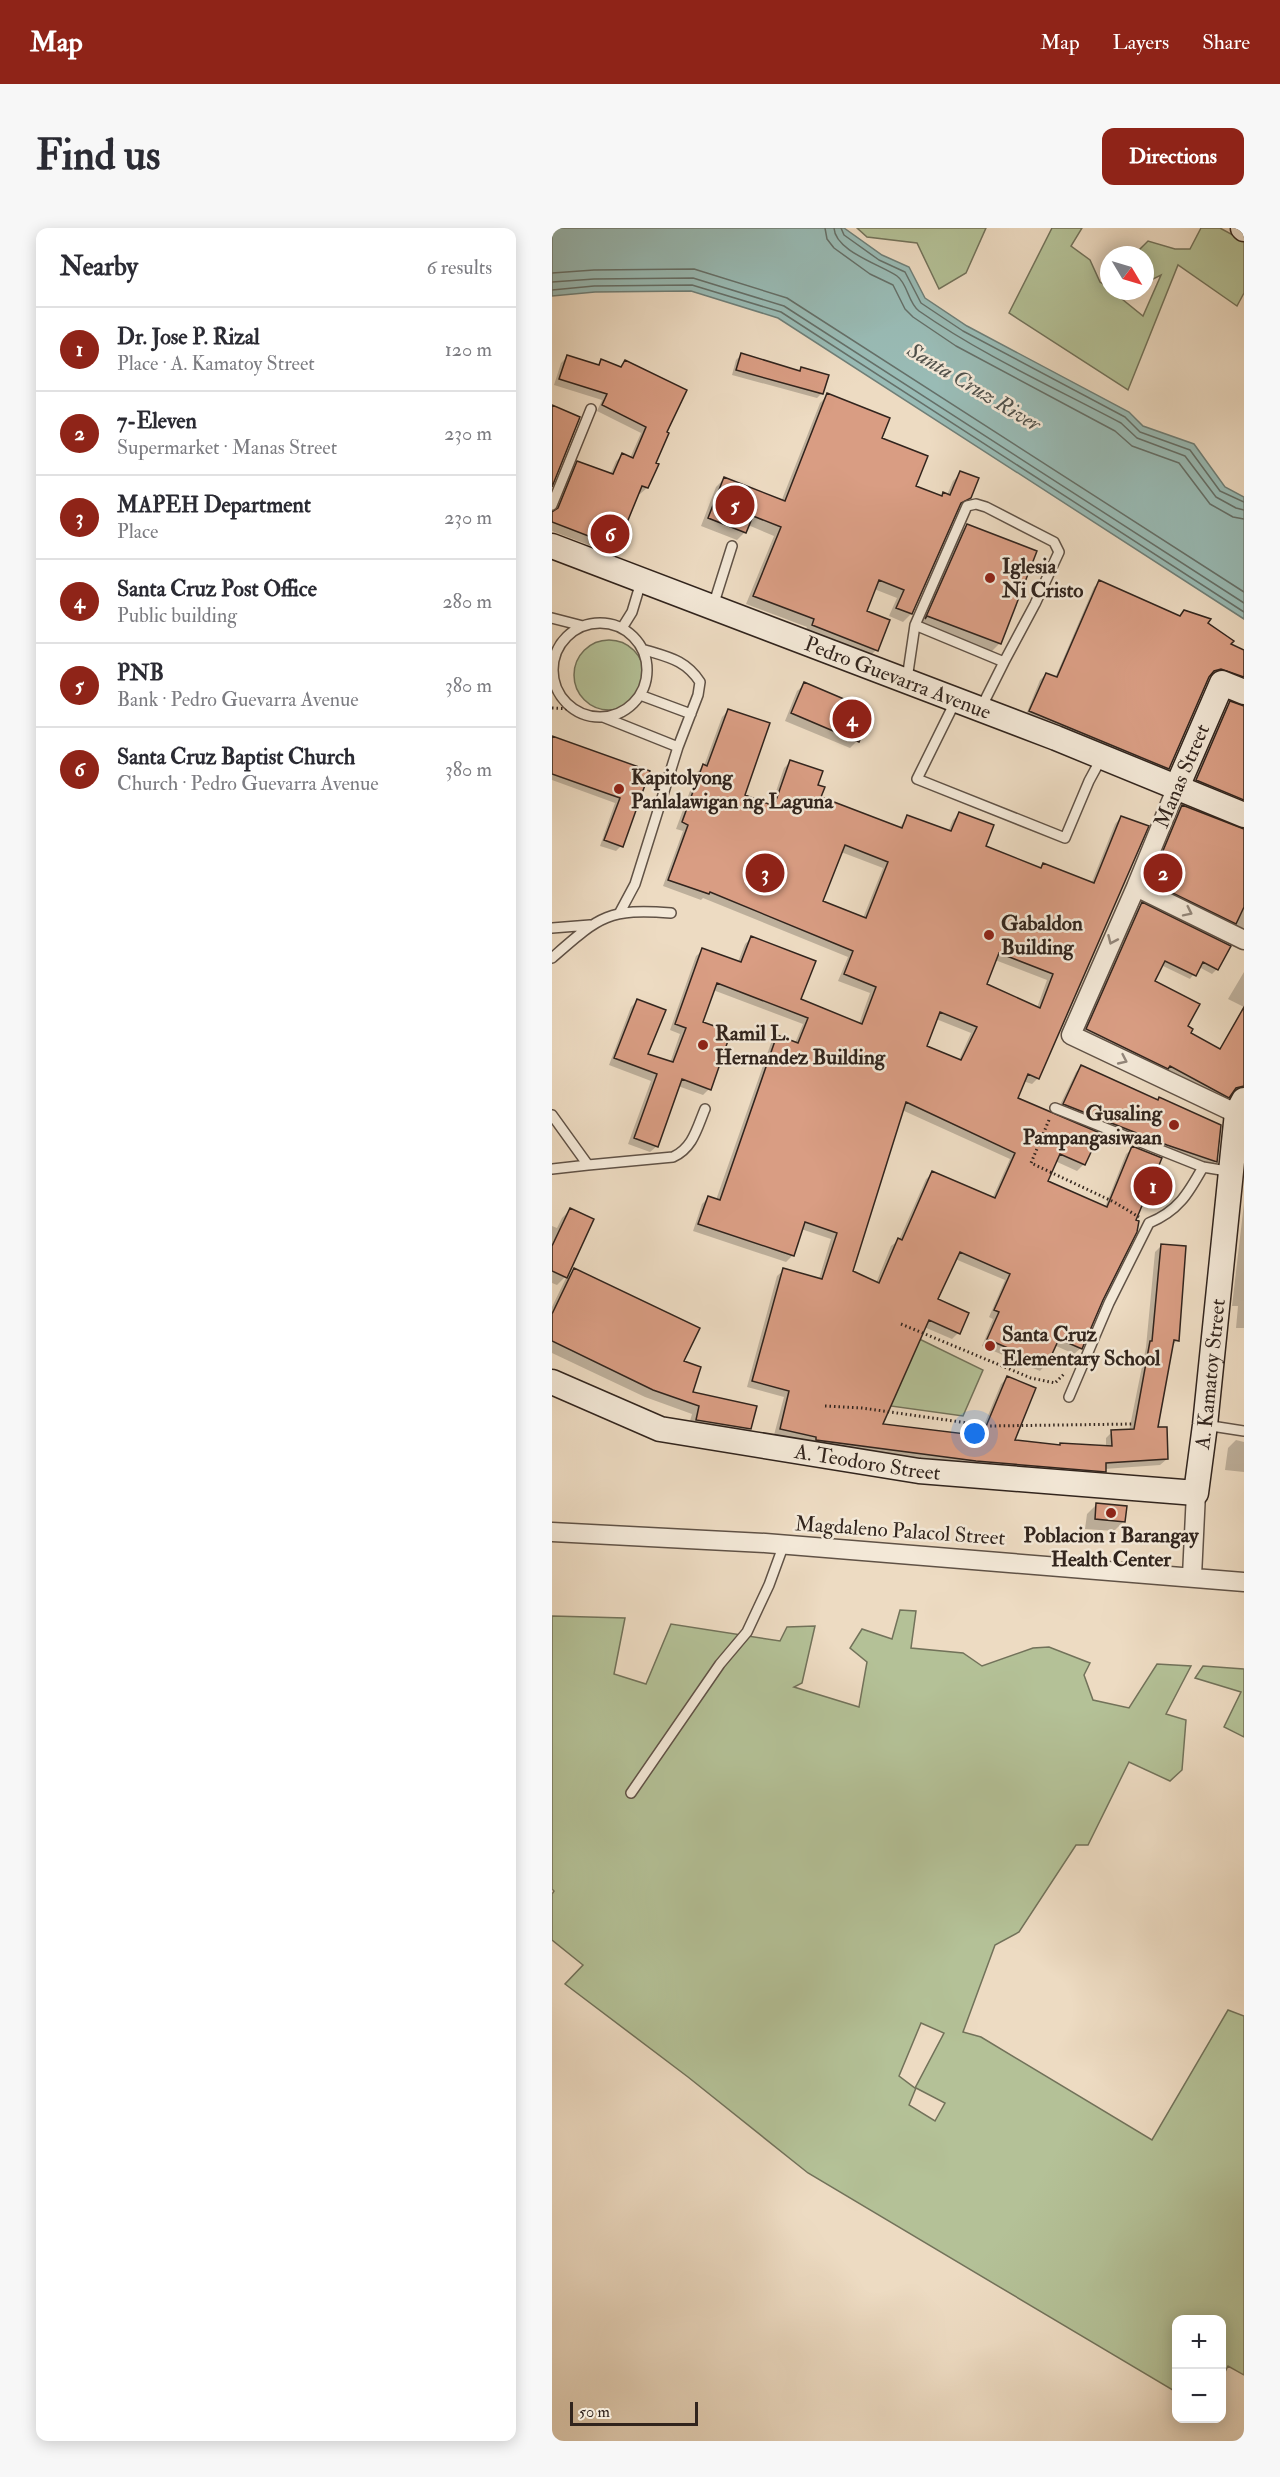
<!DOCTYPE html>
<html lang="en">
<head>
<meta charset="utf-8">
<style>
  body { margin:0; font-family:"IM FELL Double Pica",serif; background:#f7f7f7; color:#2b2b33 }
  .controls { position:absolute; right:18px; bottom:18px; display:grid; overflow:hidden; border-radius:12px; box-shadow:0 3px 15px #0003 }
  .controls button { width:54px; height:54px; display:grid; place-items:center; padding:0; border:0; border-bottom:2px solid #e1e1e2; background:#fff; color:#2b2b33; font:30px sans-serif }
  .compass { position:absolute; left:548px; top:18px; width:54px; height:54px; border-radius:50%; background:#fff; box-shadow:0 3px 15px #0003; rotate:128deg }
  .scale { position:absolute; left:18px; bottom:15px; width:128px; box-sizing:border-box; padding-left:6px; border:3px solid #31241d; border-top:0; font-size:16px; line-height:21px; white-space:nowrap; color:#31241d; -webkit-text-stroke:4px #f3e8d7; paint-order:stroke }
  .you { position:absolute; left:423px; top:1206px; width:21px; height:21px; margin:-15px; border:4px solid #fff; border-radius:50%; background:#1a73e8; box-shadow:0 0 0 9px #1a73e833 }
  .badge { display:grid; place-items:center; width:39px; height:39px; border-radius:50%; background:#8f2418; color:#fff; font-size:20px; font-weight:700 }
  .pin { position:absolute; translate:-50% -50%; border:3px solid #fff; box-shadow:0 2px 6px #0006 }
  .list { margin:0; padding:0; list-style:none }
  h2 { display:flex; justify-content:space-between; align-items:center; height:78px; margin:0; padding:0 24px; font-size:26px }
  h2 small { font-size:20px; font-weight:400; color:#7c7c81 }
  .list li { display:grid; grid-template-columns:39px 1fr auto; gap:18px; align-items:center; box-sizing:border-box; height:84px; padding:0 24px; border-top:2px solid #e1e1e2 }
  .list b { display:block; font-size:22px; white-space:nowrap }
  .list p { margin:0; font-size:20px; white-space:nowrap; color:#7c7c81 }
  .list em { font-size:20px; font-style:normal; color:#7c7c81 }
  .map { position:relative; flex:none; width:692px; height:2213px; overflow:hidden; border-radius:12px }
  header { display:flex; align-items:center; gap:36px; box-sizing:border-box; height:84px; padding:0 30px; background:#8f2418; color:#fff }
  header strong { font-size:28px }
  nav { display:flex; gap:33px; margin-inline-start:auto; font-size:21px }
  .intro { display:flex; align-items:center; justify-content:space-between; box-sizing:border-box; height:144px; padding:0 36px }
  h1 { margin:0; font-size:42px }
  .button { padding:15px 27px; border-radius:12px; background:#8f2418; color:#fff; font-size:21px; font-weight:700 }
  main { display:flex; gap:36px; padding:0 36px }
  aside { flex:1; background:#fff; border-radius:12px; box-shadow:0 3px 15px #0003 }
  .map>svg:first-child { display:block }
  .green { fill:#b4c197; stroke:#72725a; stroke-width:1.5; fill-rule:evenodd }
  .water { fill:#99bbb5; stroke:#6f7f78; stroke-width:1.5 }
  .shadow { fill:#0003; fill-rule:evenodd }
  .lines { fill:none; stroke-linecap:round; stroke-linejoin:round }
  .shore { stroke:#657069; stroke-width:1.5 }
  .building { fill:#d99d83; stroke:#31241d; stroke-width:1.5; fill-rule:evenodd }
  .lane-casing { stroke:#605246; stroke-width:12 }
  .street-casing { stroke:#605246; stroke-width:21 }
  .secondary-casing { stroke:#31241d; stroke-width:27 }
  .path { stroke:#31241d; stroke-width:3; stroke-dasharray:1.5 3; stroke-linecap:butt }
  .lane { stroke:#f3e8d7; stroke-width:9 }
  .street { stroke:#f3e8d7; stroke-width:18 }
  .secondary { stroke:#f3e8d7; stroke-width:24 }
  .oneway { stroke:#92867a }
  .poi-dot { fill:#8f2418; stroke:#f3e8d7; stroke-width:2 }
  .labels { text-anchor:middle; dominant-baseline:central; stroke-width:5; stroke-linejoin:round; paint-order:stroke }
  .poi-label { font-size:21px; font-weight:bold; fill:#31241d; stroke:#f3e8d7; text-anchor:start }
  .street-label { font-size:21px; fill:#31241d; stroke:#f3e8d7 }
  .water-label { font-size:22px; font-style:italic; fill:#50514b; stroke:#f3e8d7 }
</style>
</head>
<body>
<header>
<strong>Map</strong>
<nav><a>Map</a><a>Layers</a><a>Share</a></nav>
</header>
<div class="intro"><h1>Find us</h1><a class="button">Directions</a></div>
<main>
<aside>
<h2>Nearby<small>6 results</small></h2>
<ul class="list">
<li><span class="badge">1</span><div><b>Dr. Jose P. Rizal</b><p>Place · A. Kamatoy Street</p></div><em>120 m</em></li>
<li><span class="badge">2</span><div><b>7-Eleven</b><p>Supermarket · Manas Street</p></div><em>230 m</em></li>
<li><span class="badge">3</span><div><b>MAPEH Department</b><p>Place</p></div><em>230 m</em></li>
<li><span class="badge">4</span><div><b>Santa Cruz Post Office</b><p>Public building</p></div><em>280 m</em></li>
<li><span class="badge">5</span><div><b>PNB</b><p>Bank · Pedro Guevarra Avenue</p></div><em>380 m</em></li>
<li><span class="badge">6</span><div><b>Santa Cruz Baptist Church</b><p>Church · Pedro Guevarra Avenue</p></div><em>380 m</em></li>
</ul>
</aside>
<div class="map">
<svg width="692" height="2213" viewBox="0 0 692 2213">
  <rect width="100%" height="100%" fill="#eddbc2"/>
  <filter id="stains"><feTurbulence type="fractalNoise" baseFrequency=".00333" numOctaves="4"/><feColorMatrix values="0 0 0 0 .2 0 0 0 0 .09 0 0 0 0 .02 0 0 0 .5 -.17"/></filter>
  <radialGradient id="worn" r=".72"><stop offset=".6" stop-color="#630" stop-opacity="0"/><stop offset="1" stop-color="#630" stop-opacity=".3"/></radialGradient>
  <path class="green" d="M305,0H434L414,45L387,61L365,15L315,9Z
    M500,0H530L519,18L538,32L548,54L557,60V63H560L591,88L609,47L593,55V27H582L596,13L623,21H638L649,0H668L692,13V65L685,78L626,37L576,162L457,85Z
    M22 447a35 35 0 1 1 70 0a35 35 0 1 1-70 0Z
    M353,1104L431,1142L411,1188L317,1175Z
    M348,1382L364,1383L359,1420L411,1425L430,1438L481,1420L497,1419L538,1435L532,1447L541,1472L577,1480L605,1436L639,1438L614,1486L634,1492L630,1542L618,1553L577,1534L536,1617H524L467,1704L443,1717L411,1804L429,1809L600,1912L676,1782L692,1788V2147L676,2138L670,2150V2092H624V2164L256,1945L136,1849L13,1756L31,1737L0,1712V1666L2,1663L0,1661V1388L73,1390L62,1446L94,1456L119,1396L228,1413L235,1399L263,1398L250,1455L242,1459L307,1479L315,1434L298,1420L310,1401L340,1411ZM369,1795L392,1805L363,1860L347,1848ZM364,1860L393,1875L383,1893L357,1877Z
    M651,1438L692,1441V1509L672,1499L689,1464L643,1450Z"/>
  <path class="water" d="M0,0H292L330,27L357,39L373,70L415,98L577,184L591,198L642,216L673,259L692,269V391L226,90L139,63L43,64L0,68Z"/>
  <path class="shadow" d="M189,127L246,144L249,141L270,165L265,170L180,147L184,132Z
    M15,129L45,137L50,133L67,140L73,133L113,205L95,260L88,266L85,265L64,318L58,325L0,303V287L19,241L26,235L58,247L64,233L71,227L78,230L89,205L45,183L50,172L2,157L9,135Z
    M276,167L328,211L362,259L388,269L392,266L395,267L401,253L409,245L417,269L405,280L359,386L351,394L337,388L345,370L322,361L313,384L324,422L316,430L253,405L255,399L194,376L222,308L196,297L193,304L185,312L149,298L164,259L172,251L229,274L268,175Z
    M415,298L448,415L438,425L366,397L405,307Z
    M548,354L627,389L632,383L654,395L677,416L692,424V456L669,447H658L616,540L610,546L473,489L488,452L494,446L503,450L542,359Z
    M253,456L305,513L298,520L233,493L245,463Z
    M678,475L692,479V578L639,557L672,481Z
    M177,482L191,568L219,578L232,540L239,533L264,558L268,569L347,600L356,589L396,604L401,592L408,586L432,619L487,641L491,637L539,656L563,596L569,589L486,850L480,856L471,853L464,871L546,906L531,937L525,943L503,933L494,954L553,979L574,926L581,920L582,992L587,995L549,1072L529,1120L522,1126L502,1117L494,1136L488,1143L430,1118L441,1091L437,1089L453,1052L403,1031L384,1072L406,1105L400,1111L372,1099L329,1197L427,1209L449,1156L455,1150L460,1213L507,1219H554V1210L560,1204L577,1203L594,1119L603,1024L609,1018L625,1112L620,1118L605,1201L615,1231L608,1237L552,1241L546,1249L417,1239L258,1215L222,1207L232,1169L195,1159L225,1048L232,1042L267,1051L279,1011L249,1001L241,1027L234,1034L141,1003L150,976L156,970L164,972L219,815L225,809L243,815L251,796L161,762L149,795L157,861L151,867L126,858L105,918L98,924L76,916L99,853L57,837L79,779L85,773L94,827L118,835L128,806L118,802L144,728L151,722L186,734L193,716L199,710L247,772L307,796L318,765L286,753L296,729L151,670L149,672L111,658L131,603L124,601L145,544L152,538L170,489ZM289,624L331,640L311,690L269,674ZM443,732L495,752L485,780L433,756ZM384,791L419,805L407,832L373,819ZM350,882L458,931L440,971L381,945L374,951L347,1012L339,1018L324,1055L300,1044Z
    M0,509L96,544L69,618L64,623L48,618L63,575L0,552Z
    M630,579L692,606V702L594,659L625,584Z
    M590,676L665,741L660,746L647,739L638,751L609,737L601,753L634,799L637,806L667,822L684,797L692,802V861L680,864L671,873L530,806L585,681Z
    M692,744V779L676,771Z
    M529,839L604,874L668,898L663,934L658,939L506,881L524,844Z
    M692,975V1100H684L686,1078H680Z
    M18,982L13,1049L5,1057L0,1055V998L5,1000L10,990Z
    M22,1042L130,1134L139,1165L198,1201L190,1209L136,1200L140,1186L93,1169L0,1125V1079L14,1050Z
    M684,1212L692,1214V1244L673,1242L676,1220Z
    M545,1276L572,1293L562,1303L533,1301L535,1286Z"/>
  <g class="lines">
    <path class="shore" d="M273,0L275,11L282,20L318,46L341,57L353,81L361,89L404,118L563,203L580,218L627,235L658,276L681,289L692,291
      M282,0C283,23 329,37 345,48C356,56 356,75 367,83C430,127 501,159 569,195L585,210L633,228L664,269L684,280L692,282
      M289,0L292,7L327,32L353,44L369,75L411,103L573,189L588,204L638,222L668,263L692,274
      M0,45L42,42L142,41L235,70L692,364
      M0,54L42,51L141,50L232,78L692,375
      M0,62L42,58L140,57L229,84L692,384"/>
  </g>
  <path class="building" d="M189,125L248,143L249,139L277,147L271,166L184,142Z
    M15,127L47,137L49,131L69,139L73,132L135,162L115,204L117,205L104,235L107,236L96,260L90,258L65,319L0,294V284L6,280L25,233L61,246L70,225L81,230L94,199L50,177L55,166L7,151Z
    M275,165L338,190L330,210L376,228L364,258L390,268L391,264L398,267L408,243L427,250L419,270L409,275L360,386L344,380L352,362L327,352L315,383L338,392L326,423L260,397L262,391L201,368L229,299L201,288L194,305L156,290L172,249L233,273Z
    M0,177L28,189L0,259Z
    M415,296L485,323L449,416L375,388L373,391Z
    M547,352L628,388L632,382L659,391L656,395L682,413L679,416L692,422V449L669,441L662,443L657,449L617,541L477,483L494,445L505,449Z
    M252,454L320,483L307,514L239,485Z
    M678,473L692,478V572L644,552Z
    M176,481L218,495L193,567L222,578L238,532L271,543L266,557L273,559L269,569L350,600L355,587L399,603L407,584L442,597L434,618L489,640L491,635L542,655L569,588L597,598L487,851L476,846L466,870L548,905L533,937L508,926L496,953L555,979L580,918L610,930L584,992L587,993L585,1004L551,1072L530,1121L507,1111L495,1137L435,1111L447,1084L442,1082L458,1046L408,1024L386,1071L417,1085L408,1106L377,1092L331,1196L430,1208L455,1148L484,1160L463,1212L508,1217V1215L560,1218L559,1202L582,1201L598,1113H600L609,1016L634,1018L627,1113L622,1112L606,1199H615L616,1231L554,1235V1244L424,1233L264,1212V1209L228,1201L237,1163L200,1153L231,1040L270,1051L285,1005L253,994L242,1028L146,996L156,968L168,972L225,807L246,815L256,790L165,755L151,794L179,804L159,862L130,851L106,919L82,910L105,846L62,830L85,771L114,782L96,826L121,834L134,800L123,796L150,720L189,734L199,708L264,733L249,771L310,796L324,759L292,746L301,723L158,664L157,666L116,652L136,597L130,594L151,536L155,538ZM293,617L336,634L314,690L271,673ZM447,725L501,746L488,780L435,756ZM388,784L425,799L409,832L375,818ZM354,874L463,925L443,970L380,943L350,1012L346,1010L327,1055L301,1043Z
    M0,508L98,543L71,619L52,612L68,570L0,546Z
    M630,577L692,601V679L684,696L598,654Z
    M590,674L679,718L666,742L651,734L644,748L613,733L603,753L648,776L636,798L641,801L639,805L668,821L692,779V858L684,860L677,870L618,838L616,841L534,801Z
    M529,837L606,872L607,869L669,897L665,934L615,917L511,876Z
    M18,980L42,991L15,1050L0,1043V1018Z
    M22,1040L148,1100L132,1133L149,1139L141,1164L205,1178L199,1201L144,1192L147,1178L101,1162L0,1113V1086Z
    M544,1275L575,1278L573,1294L543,1291Z"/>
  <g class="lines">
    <g class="lane-casing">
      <path id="lane" d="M0,277L39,181
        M161,378L180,318
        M0,390L31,398
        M1 442a47 47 0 1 1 94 0a47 47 0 1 1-94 0Z
        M70,400L80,384L89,354
        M355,451L363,397L415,278L424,276L434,279L502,314L507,324L483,376L452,434L363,397
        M88,467L139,486
        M404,472L365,551L513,610L537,553L550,529
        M429,480L452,434
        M51,489L126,519
        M68,684L83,656L126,519L146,467L148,454C133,431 115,429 90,421
        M0,700L38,697
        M0,730C47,689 55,680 119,685
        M503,880L651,939L669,942L678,941
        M0,887L36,937L0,941
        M36,937L121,929C141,920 145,900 153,881
        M517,1169L557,1075L597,995C626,983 636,966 651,939
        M653,1197L692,1203
        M79,1565L168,1436L195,1404L217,1357L232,1316"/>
    </g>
    <g class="street-casing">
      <path id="street" d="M625,559L584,659L519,807L692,889
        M584,659L692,712
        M0,1304L213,1315L692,1354
        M640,1348L644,1265"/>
    </g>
    <g class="secondary-casing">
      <g id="secondary">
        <path d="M691,0L692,1"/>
        <path id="s1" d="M0,318L504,510L692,587"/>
        <path d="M625,559L670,455L692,464"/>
        <path id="s2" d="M0,1154L108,1201L367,1243L644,1265L653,1197L685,885L692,872"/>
      </g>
    </g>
    <path class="path" d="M0,480L21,481
      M497,892L479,935L562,974L587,989
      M349,1096L479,1150L503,1155L512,1146
      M273,1178L310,1180L437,1198L580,1196"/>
    <use href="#lane" class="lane"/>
    <use href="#street" class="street"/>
    <use href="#secondary" class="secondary"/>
  </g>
  <defs><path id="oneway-chevron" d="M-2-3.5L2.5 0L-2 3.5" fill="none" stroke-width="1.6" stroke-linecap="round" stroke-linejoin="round" transform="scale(1.5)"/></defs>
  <g class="oneway">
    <use href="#oneway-chevron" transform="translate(636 684) rotate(26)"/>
    <use href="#oneway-chevron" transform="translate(560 712) rotate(114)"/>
    <use href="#oneway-chevron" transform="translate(571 832) rotate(25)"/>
  </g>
  <g class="poi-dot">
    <circle cx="438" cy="350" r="6"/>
    <circle cx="67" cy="561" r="6"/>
    <circle cx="437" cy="707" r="6"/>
    <circle cx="151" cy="817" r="6"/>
    <circle cx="622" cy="897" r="6"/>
    <circle cx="438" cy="1118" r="6"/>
    <circle cx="559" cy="1285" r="6"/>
  </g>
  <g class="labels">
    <g class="poi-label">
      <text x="450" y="338">Iglesia<tspan x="450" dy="24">Ni Cristo</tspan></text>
      <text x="79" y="549">Kapitolyong<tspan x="79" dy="24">Panlalawigan ng Laguna</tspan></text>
      <text x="449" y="695">Gabaldon<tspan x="449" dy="24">Building</tspan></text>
      <text x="163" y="805">Ramil L.<tspan x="163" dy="24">Hernandez Building</tspan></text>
      <text x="610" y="885" text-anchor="end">Gusaling<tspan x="610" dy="24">Pampangasiwaan</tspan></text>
      <text x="450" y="1106">Santa Cruz<tspan x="450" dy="24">Elementary School</tspan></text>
      <text x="559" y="1307" text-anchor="middle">Poblacion 1 Barangay<tspan x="559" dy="24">Health Center</tspan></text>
    </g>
    <g class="street-label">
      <text stroke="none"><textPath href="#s1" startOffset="370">Pedro Guevarra Avenue</textPath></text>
      <text transform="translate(630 548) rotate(-67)">Manas Street</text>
      <text stroke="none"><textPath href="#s2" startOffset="778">A. Kamatoy Street</textPath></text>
      <text stroke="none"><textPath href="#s2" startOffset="328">A. Teodoro Street</textPath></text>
      <text transform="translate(348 1303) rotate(4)">Magdaleno Palacol Street</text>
    </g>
    <g class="water-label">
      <text transform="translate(422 159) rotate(31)">Santa Cruz River</text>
    </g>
  </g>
  <rect width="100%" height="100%" filter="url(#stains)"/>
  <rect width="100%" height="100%" fill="url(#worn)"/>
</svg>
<div class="controls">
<button>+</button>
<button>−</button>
</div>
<svg class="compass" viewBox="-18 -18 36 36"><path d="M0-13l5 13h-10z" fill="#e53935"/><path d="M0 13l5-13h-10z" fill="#7c7c81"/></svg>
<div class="scale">50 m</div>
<div class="you"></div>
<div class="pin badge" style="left:601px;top:958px">1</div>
<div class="pin badge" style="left:611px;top:645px">2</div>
<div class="pin badge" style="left:213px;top:645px">3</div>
<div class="pin badge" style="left:300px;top:491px">4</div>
<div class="pin badge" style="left:183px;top:277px">5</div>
<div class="pin badge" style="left:58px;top:306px">6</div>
</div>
</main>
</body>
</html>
